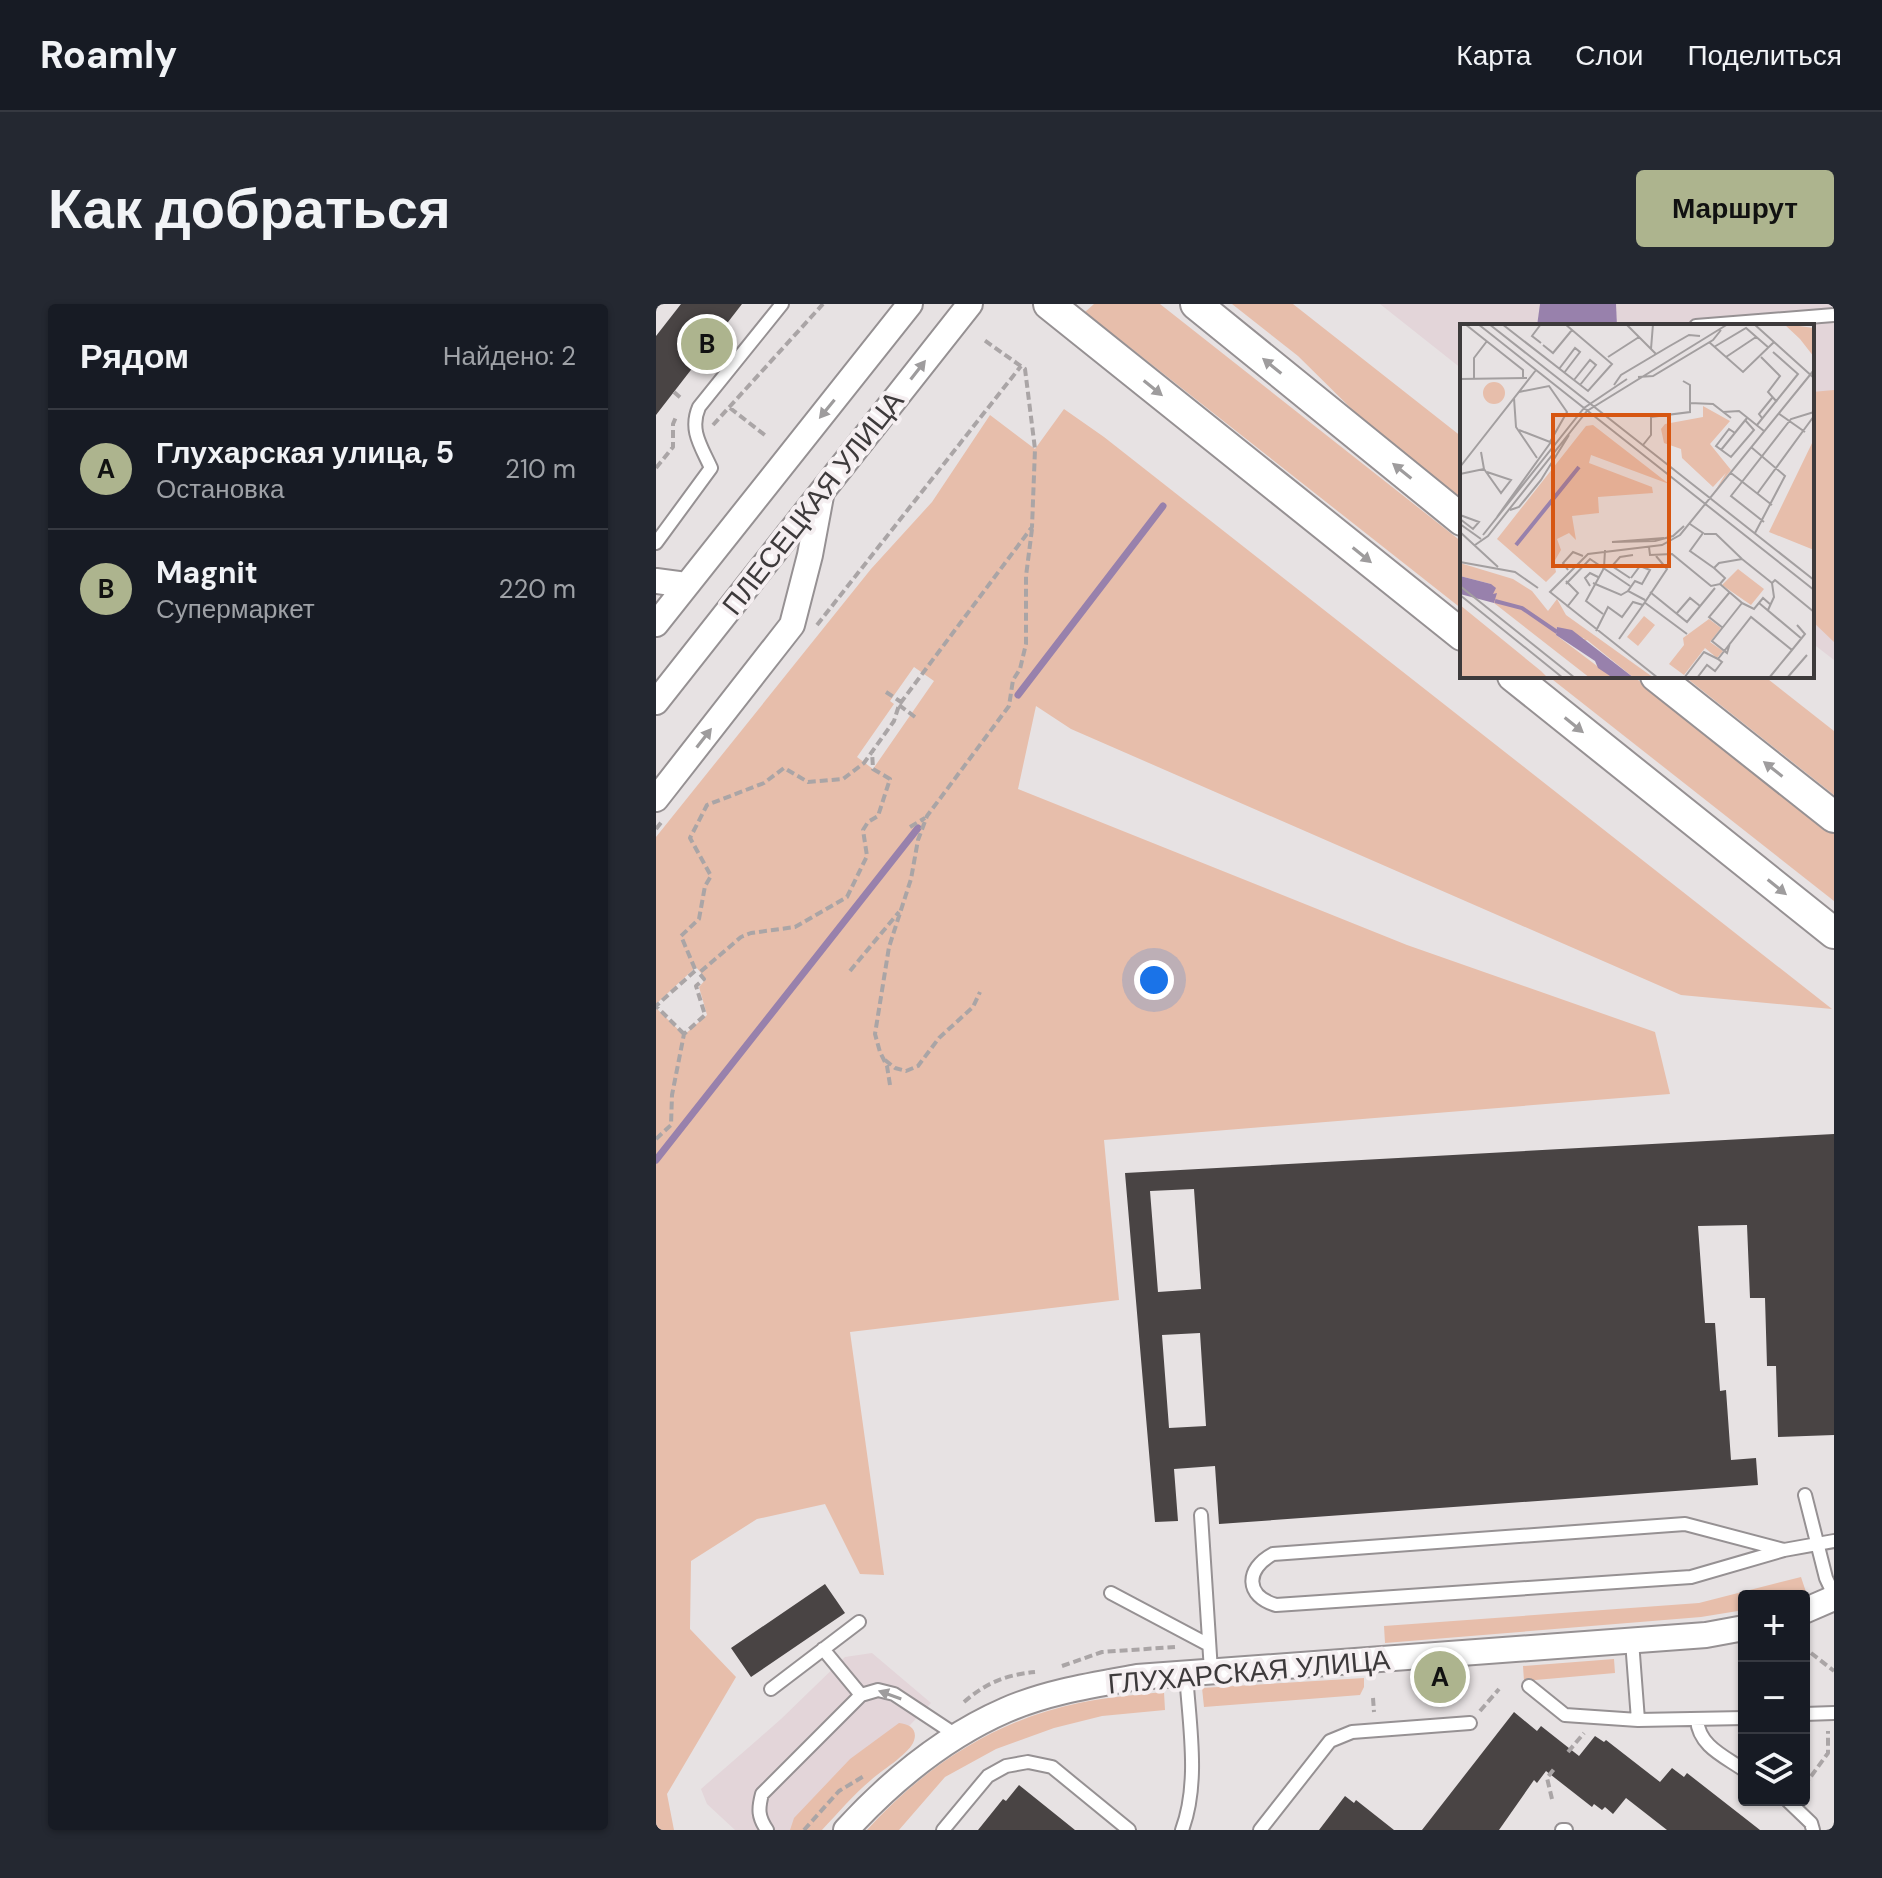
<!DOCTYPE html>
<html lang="ru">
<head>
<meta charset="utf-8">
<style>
  body { margin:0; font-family:"DM Sans",sans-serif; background:#242831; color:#f1f3f6 }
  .controls { position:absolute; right:24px; bottom:24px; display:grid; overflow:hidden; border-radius:8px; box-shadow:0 2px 6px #0004 }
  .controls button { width:72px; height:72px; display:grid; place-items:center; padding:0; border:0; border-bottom:2px solid #363941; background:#171b24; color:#f1f3f6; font:40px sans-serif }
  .you { position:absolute; left:498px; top:676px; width:28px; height:28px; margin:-20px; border:6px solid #fff; border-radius:50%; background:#1a73e8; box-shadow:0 0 0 12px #1a73e833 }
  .badge { display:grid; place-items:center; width:52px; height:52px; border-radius:50%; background:#adb48e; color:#111; font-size:26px; font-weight:700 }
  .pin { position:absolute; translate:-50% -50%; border:4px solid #fff; box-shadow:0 2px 8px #0006 }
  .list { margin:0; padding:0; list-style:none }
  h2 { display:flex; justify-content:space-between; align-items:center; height:104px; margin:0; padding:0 32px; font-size:34px }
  h2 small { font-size:26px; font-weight:400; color:#9ea1a6 }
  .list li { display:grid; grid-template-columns:52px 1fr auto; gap:24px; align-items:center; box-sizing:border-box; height:120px; padding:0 32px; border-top:2px solid #363941 }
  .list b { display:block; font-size:30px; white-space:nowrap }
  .list p { margin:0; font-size:26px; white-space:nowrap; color:#9ea1a6 }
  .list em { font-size:26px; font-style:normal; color:#9ea1a6 }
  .icon { flex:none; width:44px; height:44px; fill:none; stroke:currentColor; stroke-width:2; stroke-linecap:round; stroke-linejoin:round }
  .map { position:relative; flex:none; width:1178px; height:1526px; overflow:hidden; border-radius:8px }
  header { display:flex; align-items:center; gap:48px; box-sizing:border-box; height:112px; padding:0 40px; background:#171b24; border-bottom:2px solid #363941 }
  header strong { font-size:38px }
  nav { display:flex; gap:44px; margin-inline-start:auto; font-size:28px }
  .intro { display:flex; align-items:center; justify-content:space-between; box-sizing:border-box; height:192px; padding:0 48px }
  h1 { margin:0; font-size:56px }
  .button { padding:20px 36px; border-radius:8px; background:#adb48e; color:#111; font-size:28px; font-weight:700 }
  main { display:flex; gap:48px; padding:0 48px }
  aside { flex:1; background:#171b24; border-radius:8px; box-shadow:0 2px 6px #0004 }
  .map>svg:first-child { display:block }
  .built { fill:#e3d5d9 }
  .green { fill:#e7beab; fill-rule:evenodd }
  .water { fill:#9881ac }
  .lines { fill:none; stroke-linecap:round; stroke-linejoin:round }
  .stream { stroke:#9881ac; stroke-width:7 }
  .building { fill:#494444; fill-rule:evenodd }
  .service-casing { stroke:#969193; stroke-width:16 }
  .minor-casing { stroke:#969193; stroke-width:28 }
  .tertiary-casing { stroke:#969193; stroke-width:34 }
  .path { stroke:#aaa5a6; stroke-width:4; stroke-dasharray:8 4; stroke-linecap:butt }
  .service { stroke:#fff; stroke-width:12 }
  .minor { stroke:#fff; stroke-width:24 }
  .tertiary { stroke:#fff; stroke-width:30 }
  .oneway { fill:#9e9c9d }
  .labels { text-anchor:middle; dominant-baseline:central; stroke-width:8; stroke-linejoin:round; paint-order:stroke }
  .street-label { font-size:28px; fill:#3d3a3b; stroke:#f5eff1 }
  .inset-river { fill:none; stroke:#9881ac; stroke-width:4 }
  .inset-road { fill:none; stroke:#a39fa0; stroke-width:2 }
  .view { fill:#d75611; fill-opacity:0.15; stroke:#d75611; stroke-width:4 }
  .inset-edge { fill:none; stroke:#3d3a3b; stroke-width:4 }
</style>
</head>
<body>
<header>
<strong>Roamly</strong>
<nav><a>Карта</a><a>Слои</a><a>Поделиться</a></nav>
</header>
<div class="intro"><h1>Как добраться</h1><a class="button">Маршрут</a></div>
<main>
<aside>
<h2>Рядом<small>Найдено: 2</small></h2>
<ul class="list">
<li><span class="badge">A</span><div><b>Глухарская улица, 5</b><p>Остановка</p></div><em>210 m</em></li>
<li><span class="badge">B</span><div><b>Magnit</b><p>Супермаркет</p></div><em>220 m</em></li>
</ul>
</aside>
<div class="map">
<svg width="1178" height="1526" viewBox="0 0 1178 1526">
  <rect width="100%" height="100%" fill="#e7e2e3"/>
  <path class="built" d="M724,0H1178V356L1156,339V22H806V65Z
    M216,1349L275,1399L154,1526H79L51,1500L45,1485L125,1415L189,1353Z"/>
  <path class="green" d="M438,0H504L806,238V305L429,8Z
    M576,0H637L806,133V196L720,129L642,52Z
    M1178,86V338L1156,317V88Z
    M408,105L448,133L1176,705L1025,691L415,425L380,402L362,485L751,641L999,728L1014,790L448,836L463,996L194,1028L228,1271L204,1270L169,1200L101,1215L35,1257L34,1325L80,1373L11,1490L18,1526H0V704L28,731L51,711L43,683L50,675L40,663L0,700V533L215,265L276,198L334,111L379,145ZM258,363L278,377L217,465L201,453L238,400L234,397Z
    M892,372H977L1178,530V597Z
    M1028,372H1108L1178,427V491Z
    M1145,1273L1151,1291L1088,1292V1306L1045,1313L729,1339L728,1322L1043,1299Z
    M958,1355L959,1369L868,1377L867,1362Z
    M708,1374V1383L704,1391L548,1403L546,1384Z
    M508,1388L509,1406L446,1412L398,1424L340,1445L289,1473L243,1526H211C268,1463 339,1416 423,1399C450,1393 479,1391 508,1388Z
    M243,1419C254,1420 263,1426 257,1439C251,1451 225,1467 215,1476C197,1491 182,1509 166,1526H134L138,1514L194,1455Z"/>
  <path class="water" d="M884,0H960L961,22H881Z"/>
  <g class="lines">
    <path class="stream" d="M362,391L507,202
      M0,856L262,524"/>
  </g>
  <path class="building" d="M25,0H86L0,111V32Z
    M1178,830V1131L1122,1133L1120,1062H1111L1109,994H1094L1091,921L1042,922L1049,1019H1059L1064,1087L1070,1086L1075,1156L1100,1154L1102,1181L563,1220L559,1162L518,1165L522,1217L499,1218L469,869ZM538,885L545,985L502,988L494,887ZM544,1029L550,1122L513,1124L506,1031Z
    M169,1280L189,1309L95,1373L75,1344Z
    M858,1408L881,1427L885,1422L923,1452L939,1432L948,1438L950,1436L1004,1478L1016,1464L1028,1473L1031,1469L1104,1526H1011L970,1494L957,1510L949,1503L946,1506L938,1500L936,1503L890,1467L881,1479L878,1476L843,1526H766Z
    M363,1481L419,1526H322L347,1495L350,1497Z
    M689,1492L698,1499L700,1496L738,1526H663Z"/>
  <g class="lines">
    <g class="service-casing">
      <path id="service" d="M1040,22L1178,11
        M0,239L55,164C45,142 33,126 43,103L126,0
        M1149,1191L1170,1274L1178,1291
        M545,1211L555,1367
        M1128,1246L1029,1220L617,1250C589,1265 589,1292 620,1301L1035,1273L1128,1246L1178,1237
        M455,1289L553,1341
        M976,1337L982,1416L1088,1414
        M167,1345L205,1391
        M873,1382L909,1411L982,1416
        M115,1385L203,1318
        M1148,1410L1178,1409
        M1041,1416C1043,1442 1068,1452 1088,1466
        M1131,1496L1155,1519L1157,1526
        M111,1526C102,1513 102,1505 106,1490L205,1391L222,1386L238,1390L300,1431
        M287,1526L332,1472L350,1462L372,1458L396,1463L473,1526
        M526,1526C544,1478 533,1419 530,1369
        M604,1526L674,1437L696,1428L814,1419
        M906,1526H910"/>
    </g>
    <g class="minor-casing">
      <path id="minor" d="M0,277L30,281
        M0,320L254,0
        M0,398L314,0
        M0,495L136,321L154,251L165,192
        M1148,1307L1178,1294
        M190,1526C235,1477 288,1433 350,1406C391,1388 437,1381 481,1373L1050,1331L1088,1324"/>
    </g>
    <g class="tertiary-casing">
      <path id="tertiary" d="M393,0L806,331
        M540,0L806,216
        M857,372L1178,629
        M1000,372L1178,513"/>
    </g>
    <path class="path" d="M18,88L27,96
      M74,104L110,132
      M57,121L167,0
      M0,164L17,143V120L20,113
      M161,321L365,62
      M230,388L245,398
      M243,401L259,413
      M254,523L269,514
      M0,525L7,516
      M39,665L25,632L43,615L49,582L55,572L34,534L51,501L108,479L128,464L152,478L187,475L208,459L238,417L243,401L376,223L379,145L369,65L328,36
      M194,667L243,608
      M28,730L0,702L40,666
      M229,756L239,764L250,767L262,762L283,734L317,703L324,688
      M234,781L231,762L224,748L219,730L233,643L255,575L262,536L271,512L353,402L357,376L364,365L370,340V272L376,225
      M0,835L15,821L16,791L28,730L49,711L40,682L48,675L43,669L85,633L95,629L139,623L191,593L211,552L207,526L212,518L222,512L234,475L217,465L216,447
      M1155,1349L1178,1367
      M406,1362L446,1348L519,1343
      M717,1394L718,1408
      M308,1398C330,1379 349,1371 379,1368
      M824,1407L843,1385
      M912,1448L928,1429
      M1148,1482L1172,1449V1427
      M896,1495L891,1474L899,1464
      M148,1526L183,1487L208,1472"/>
    <use href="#service" class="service"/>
    <use href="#minor" class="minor"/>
    <use href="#tertiary" class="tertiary"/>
  </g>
  <defs><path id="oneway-solid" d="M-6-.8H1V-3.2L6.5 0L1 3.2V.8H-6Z" transform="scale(2)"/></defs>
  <g class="oneway">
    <use href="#oneway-solid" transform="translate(616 62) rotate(-141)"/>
    <use href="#oneway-solid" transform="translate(262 66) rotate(-52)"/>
    <use href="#oneway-solid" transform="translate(497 84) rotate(39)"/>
    <use href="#oneway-solid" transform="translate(171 105) rotate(129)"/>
    <use href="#oneway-solid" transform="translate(746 167) rotate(-141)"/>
    <use href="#oneway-solid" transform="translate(706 251) rotate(39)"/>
    <use href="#oneway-solid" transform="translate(918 421) rotate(39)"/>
    <use href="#oneway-solid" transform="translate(48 434) rotate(-52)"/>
    <use href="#oneway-solid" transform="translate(1117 465) rotate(-142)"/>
    <use href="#oneway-solid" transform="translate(1121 583) rotate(39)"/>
    <use href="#oneway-solid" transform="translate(234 1391) rotate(-160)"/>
  </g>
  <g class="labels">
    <g class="street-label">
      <text transform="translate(157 199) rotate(-52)">ПЛЕСЕЦКАЯ УЛИЦА</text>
      <text transform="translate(593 1368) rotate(-5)">ГЛУХАРСКАЯ УЛИЦА</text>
    </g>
  </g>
  <g transform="translate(804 20)">
    <rect width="354" height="354" fill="#e7e2e3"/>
    <path d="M324,0L354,4V33L340,15ZM23 69a11 11 0 1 1 22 0a11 11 0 1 1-22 0ZM243,82L270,97L250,120L271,146L255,167L266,149L253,163L222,134L221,125L204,119L201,105L205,100L243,93ZM133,101L209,160L131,131L129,139L192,163L193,169L138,173L139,189L112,192L116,216L109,209L97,215L101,226L94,238L96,248L86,258L37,215L126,102ZM354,115V226L309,208ZM0,239L53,255L72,267L88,287L97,275L106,291L194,354H174L127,316L114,323L110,317L125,315L97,303L96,311L153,354H130L34,279L31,260L0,252ZM278,245L304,265L291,281L262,261ZM0,281L81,347L88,354H0ZM184,292L195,301L178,322L167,313ZM249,295L261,304L250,318L263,327L257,334L245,324L224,351L209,340L224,321L223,314Z" fill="#e7beab"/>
    <path d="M0,252L31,260L36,264L33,270L37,269L34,279L0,270ZM97,303L112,306L174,354H153L138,344L135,337L96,311Z" fill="#9881ac"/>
    <path class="inset-river" d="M56,221L119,143M35,277L62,284L97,308"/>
    <path class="inset-road" d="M5,0L63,46V53M18,0L354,266M29,0L354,256M42,0L128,67L152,40L105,0M81,0L72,12L81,19M166,0L196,30M294,0L354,54M249,18L283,48L314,18M83,21L93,29L112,6M254,23L286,4L309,24M191,25L193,0M148,33L179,13M266,33L296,13M301,33L320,52L308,68L317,78M99,45L115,24L120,28L104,49M178,53L193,52L253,16L261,6M14,54V34L27,17M0,55L67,54M114,56L130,36L136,41L120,61M154,61L161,51L208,23L229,11L240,12M59,68L89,62L107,88L90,118L59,106M54,74L56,103L77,134M230,79L253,80L271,94M263,88L279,87L304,107M318,89L345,108M302,94L299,90L312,74M297,101L338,50L313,28M275,109L269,105L256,122L271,133L294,106L285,96M183,121L191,111V93L230,88V61L223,57M291,123L325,152L295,209M261,126L287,94M0,143L76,46M24,145L41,169L51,156L27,148M271,149L312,181M0,150L24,145L21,128M297,170L354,92M50,186L59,183L81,156L109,111M0,191L19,198L13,205L0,195M37,193L91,118M304,198L271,172L331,95L354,88M0,200L21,215M230,200L243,209L230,227L254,244M0,208L38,243M244,210H256L282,235M23,211L124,84L167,55M204,214L152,218L195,217L213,212L224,202M15,221L28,212L127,87L268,0M189,223L190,231L212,230L251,262L260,260L282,279L252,317L267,329L270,319M0,238L55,248L78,264M108,246L103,239L113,228L123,232M170,254L152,242L160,233L173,231M171,254L180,242L190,246L182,260L175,257L168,267L185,276M106,257L118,269L107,283M133,259L161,271L168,267M312,259L315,256L354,288M106,260L130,235L170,262M260,260L265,254L254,244L259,239L282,235L312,259L314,273L308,286M0,262L115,354M130,262L125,254L130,249L138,253M190,268L227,298L255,264M0,271L103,354M184,278L227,310M282,279L294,285L303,274L311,281M299,279L342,315M217,289L230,274L240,282M143,290L126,277L144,244L145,226M263,304L249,293L269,269M136,307L148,283L162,293L173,278L183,281L207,245L196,232M159,315L183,281M198,354L90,268L128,230L202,221L220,211L354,46M224,354L244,328L258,335M237,354L247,341L255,347L262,338L258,335L291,293L332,326L345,310L337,301M309,354L332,326M327,354L347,331"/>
    <path class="view" d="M93,91H209V242H93Z"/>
    <rect width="354" height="354" class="inset-edge"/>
  </g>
</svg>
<div class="controls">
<button>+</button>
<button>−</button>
<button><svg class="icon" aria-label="layers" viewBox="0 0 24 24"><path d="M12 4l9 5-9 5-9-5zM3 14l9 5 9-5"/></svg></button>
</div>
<div class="you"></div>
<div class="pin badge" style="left:784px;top:1373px">A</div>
<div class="pin badge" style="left:51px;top:40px">B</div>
</div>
</main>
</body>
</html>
